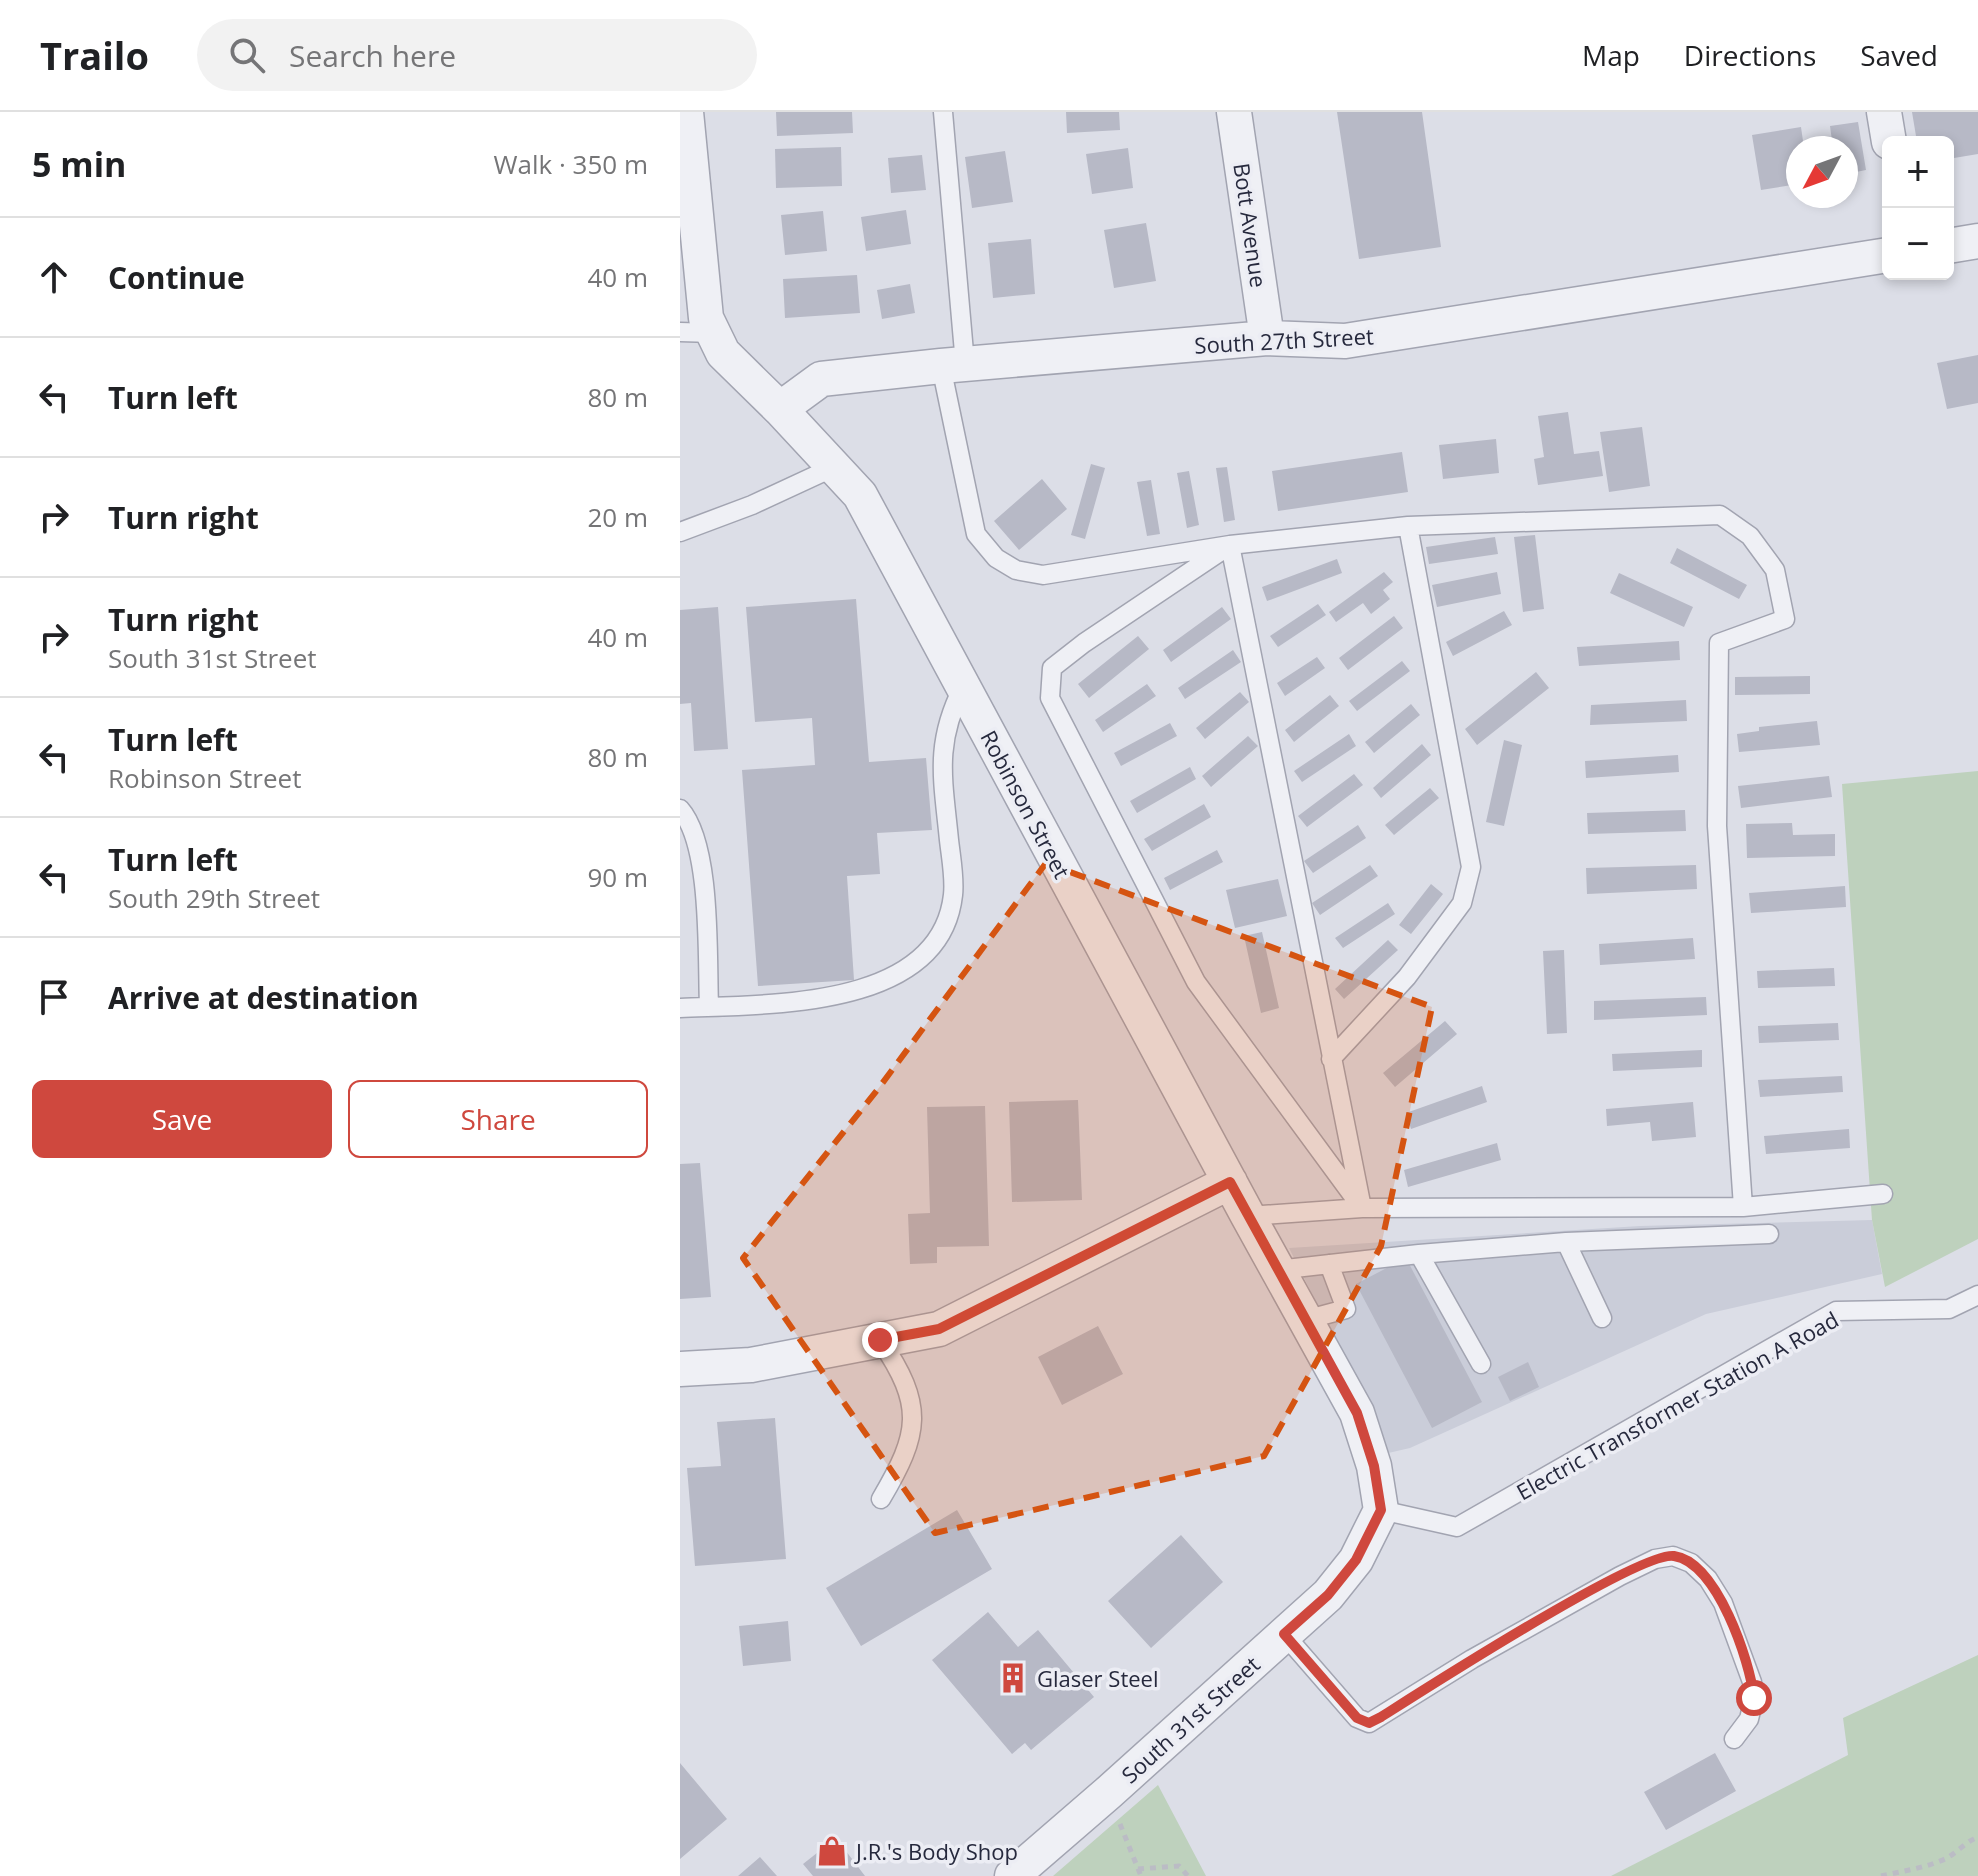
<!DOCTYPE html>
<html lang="en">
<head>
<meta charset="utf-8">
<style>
  body { margin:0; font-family:"Open Sans",sans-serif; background:#f2f2f2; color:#202124 }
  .controls { position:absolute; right:24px; top:24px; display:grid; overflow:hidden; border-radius:12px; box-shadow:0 4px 12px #0003 }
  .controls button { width:72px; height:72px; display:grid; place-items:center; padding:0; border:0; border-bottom:2px solid #e0e0e0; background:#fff; color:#202124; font:40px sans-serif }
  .compass { position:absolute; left:1106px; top:24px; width:72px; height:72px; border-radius:50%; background:#fff; box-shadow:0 4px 12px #0003; rotate:229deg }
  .stop { position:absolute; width:24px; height:24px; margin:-18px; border:6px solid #cf483e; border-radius:50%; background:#fff }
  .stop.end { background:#cf483e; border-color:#fff; box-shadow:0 2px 8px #0008 }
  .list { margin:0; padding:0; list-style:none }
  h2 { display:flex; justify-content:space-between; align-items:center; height:104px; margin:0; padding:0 32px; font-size:34px }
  h2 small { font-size:26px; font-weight:400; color:#757577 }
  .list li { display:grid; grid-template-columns:52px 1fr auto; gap:24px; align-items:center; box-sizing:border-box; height:120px; padding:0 32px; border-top:2px solid #e0e0e0 }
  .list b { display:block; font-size:30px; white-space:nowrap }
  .list p { margin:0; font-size:26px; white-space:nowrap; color:#757577 }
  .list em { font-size:26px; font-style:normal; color:#757577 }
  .actions { display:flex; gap:16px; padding:24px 32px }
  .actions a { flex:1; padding:18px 0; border:2px solid #cf483e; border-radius:12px; text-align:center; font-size:28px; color:#cf483e }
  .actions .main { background:#cf483e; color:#fff }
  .icon { flex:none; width:44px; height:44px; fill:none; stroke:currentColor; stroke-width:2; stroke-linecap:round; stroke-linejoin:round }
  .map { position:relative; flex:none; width:1298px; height:1764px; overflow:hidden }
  header { display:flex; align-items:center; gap:48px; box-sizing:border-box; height:112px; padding:0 40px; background:#fff; border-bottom:2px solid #e0e0e0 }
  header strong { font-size:38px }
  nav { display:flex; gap:44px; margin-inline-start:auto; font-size:28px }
  .search { width:560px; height:72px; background:#f2f2f2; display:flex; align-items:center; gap:20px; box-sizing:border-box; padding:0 28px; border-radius:44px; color:#757577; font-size:30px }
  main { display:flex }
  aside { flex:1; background:#fff }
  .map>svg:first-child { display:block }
  .built { fill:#cacdd9 }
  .green { fill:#bed1bd }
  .building { fill:#b7b9c6 }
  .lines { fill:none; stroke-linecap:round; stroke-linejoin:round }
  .lane-casing { stroke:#a2a4b1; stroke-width:21 }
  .street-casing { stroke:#a2a4b1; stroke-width:37 }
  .path { stroke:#bbbcc5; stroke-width:5; stroke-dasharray:6 6; stroke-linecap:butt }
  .lane { stroke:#eff0f5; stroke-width:18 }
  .street { stroke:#eff0f5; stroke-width:34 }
  .route { stroke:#cf483e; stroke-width:10 }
  .marked { fill:#d55411; fill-opacity:0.2; stroke:#d55411; stroke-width:6; stroke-dasharray:16 10; stroke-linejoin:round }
  .labels { text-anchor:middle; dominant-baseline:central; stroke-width:7; stroke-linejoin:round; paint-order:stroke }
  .street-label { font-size:22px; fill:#26293d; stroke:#ecedf4 }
  .poi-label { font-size:22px; fill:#26293d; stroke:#ecedf4; text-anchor:start }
</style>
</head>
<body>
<header>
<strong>Trailo</strong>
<div class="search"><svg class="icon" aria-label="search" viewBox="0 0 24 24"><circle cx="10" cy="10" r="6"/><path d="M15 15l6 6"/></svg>Search here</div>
<nav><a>Map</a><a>Directions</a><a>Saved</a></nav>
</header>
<main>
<aside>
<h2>5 min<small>Walk · 350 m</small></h2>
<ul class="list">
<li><svg class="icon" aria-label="ahead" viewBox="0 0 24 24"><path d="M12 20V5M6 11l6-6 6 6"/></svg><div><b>Continue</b></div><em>40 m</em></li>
<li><svg class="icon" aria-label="left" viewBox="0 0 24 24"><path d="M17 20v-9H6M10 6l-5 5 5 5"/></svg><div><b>Turn left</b></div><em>80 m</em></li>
<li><svg class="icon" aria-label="right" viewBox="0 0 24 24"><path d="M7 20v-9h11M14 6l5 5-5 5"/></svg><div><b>Turn right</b></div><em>20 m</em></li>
<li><svg class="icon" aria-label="right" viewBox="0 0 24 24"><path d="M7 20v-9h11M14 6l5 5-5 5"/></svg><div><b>Turn right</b><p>South 31st Street</p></div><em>40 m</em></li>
<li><svg class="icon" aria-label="left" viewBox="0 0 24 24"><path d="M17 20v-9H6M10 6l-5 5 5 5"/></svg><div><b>Turn left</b><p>Robinson Street</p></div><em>80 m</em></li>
<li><svg class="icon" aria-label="left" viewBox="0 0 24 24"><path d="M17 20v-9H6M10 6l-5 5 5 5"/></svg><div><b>Turn left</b><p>South 29th Street</p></div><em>90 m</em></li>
<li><svg class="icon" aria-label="arrive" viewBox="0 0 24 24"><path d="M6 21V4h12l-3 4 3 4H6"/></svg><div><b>Arrive at destination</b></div></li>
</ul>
<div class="actions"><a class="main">Save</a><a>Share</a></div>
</aside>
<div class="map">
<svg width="1298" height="1764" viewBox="0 0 1298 1764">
  <rect width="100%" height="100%" fill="#dcdee7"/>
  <path class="built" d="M1192,1108L1202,1162L1026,1202L730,1336L691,1345L686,1290L609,1136L960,1114Z"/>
  <path class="green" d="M1298,659V1127L1205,1175L1192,1108L1162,672Z
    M1298,1543V1764H931L1168,1643L1163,1606Z
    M478,1673L526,1764H373Z"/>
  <path class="building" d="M96,0H172L173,21L97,24Z
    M386,0H439L440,18L387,21Z
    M657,0H742L761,135L679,147Z
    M1232,0H1298V42L1268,47V30H1237Z
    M1178,10L1186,58L1166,62V36H1153L1150,14Z
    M1121,15L1124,36H1118V72L1081,78L1072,23Z
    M161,35L162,74L96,76L95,37Z
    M448,36L453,76L412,82L406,42Z
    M325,39L333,90L292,96L285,45Z
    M242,43L246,78L211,81L208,46Z
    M226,98L231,132L186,139L181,105Z
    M143,99L147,139L105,143L101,103Z
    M466,111L476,169L434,176L424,118Z
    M351,127L355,182L313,186L308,131Z
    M177,163L180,201L105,206L103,167Z
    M230,172L235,201L202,207L197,178Z
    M1298,243V291L1267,297L1257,251Z
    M888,300L894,342L919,339L923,364L858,373L854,347L864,345L858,304Z
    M962,315L970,374L929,380L920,320Z
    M816,327L819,361L763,367L759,333Z
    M722,340L728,380L598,399L592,359Z
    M411,352L425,356L405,427L391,423Z
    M547,355L555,408L544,410L536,356Z
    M509,359L519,413L507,416L497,361Z
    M362,367L387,397L339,438L314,409Z
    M471,368L480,422L467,424L457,370Z
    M855,423L864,497L843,500L834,425Z
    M815,425L818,442L749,452L746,435Z
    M997,436L1067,473L1059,487L990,451Z
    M657,447L662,461L587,489L582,475Z
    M704,460L713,470L703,478L710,487L691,502L683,491L656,510L649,500Z
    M817,460L821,482L757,495L752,473Z
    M939,461L1013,495L1004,515L930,481Z
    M176,487L189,650L246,646L252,718L197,721L200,762L167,764L174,868L78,874L62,658L135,653L132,606L75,610L66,495Z
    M638,492L646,503L598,535L590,524Z
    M38,495L48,637L14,639L11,591L0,592V498Z
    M542,495L551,507L491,550L483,538Z
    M824,499L832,513L773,544L766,530Z
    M714,504L723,516L668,558L659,546Z
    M458,524L469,537L409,586L398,572Z
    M999,529L1000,548L899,554L897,535Z
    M553,538L561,550L505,587L498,576Z
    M637,545L645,556L605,584L597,571Z
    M722,549L730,559L677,599L669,589Z
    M856,560L869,576L797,633L785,617Z
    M1130,564V582L1055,583V565Z
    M467,572L476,584L423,620L415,608Z
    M560,580L569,590L525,627L516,616Z
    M650,583L659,594L614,630L605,618Z
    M1006,588L1007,609L910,613L911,593Z
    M731,592L740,603L694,641L685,630Z
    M1137,609L1140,633L1059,640L1057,622L1079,619V615Z
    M490,611L497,624L441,654L434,641Z
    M669,622L676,634L622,670L614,659Z
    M568,624L578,634L531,675L522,664Z
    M824,628L842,633L824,714L806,710Z
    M742,632L751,643L701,686L693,676Z
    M998,643L999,660L906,666L905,649Z
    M510,655L516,667L457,701L450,689Z
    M674,662L683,673L627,715L618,704Z
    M1149,664L1152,685L1061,696L1058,674Z
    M750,676L759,686L714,723L705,713Z
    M524,692L531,705L472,739L464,727Z
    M1005,698L1006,719L908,722L907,701Z
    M1112,711L1113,723L1155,722V744L1067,746L1066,712Z
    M678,713L686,726L633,761L624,749Z
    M537,738L543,750L490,778L484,766Z
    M690,753L698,764L640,803L632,791Z
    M1016,753L1017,777L907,782L906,756Z
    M598,767L607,804L555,816L546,778Z
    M751,772L763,782L731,822L719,813Z
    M1165,774L1166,795L1071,801L1069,781Z
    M708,791L715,802L663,836L655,826Z
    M582,820L599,896L581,901L564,824Z
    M1013,826L1015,847L920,853L919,832Z
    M708,828L718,838L664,887L655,877Z
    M884,838L887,921L867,922L863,839Z
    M1154,856L1155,874L1078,876L1077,859Z
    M1026,885L1027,903L914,908V889Z
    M765,909L777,922L715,975L703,961Z
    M1158,911L1159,928L1079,931L1078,914Z
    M1022,938V955L933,959L932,942Z
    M1162,964L1163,980L1080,985L1078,968Z
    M802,974L807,990L731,1017L726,1001Z
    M398,988L402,1088L332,1090L329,990Z
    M1013,990L1016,1025L972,1029L970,1010L927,1014L926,997Z
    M305,994L309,1134L257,1135V1151L230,1152L228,1102L250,1101L247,995Z
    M1169,1017L1170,1036L1086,1042L1084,1024Z
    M817,1031L821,1048L728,1075L724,1058Z
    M20,1051L31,1185L0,1187V1052Z
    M726,1146L802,1290L752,1316L676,1172Z
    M418,1214L443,1262L382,1293L358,1245Z
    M848,1250L859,1275L830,1289L818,1265Z
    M95,1306L106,1447L15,1454L7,1356L41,1354L37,1310Z
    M277,1398L312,1457L181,1534L146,1476Z
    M501,1423L543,1470L471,1536L428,1489Z
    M308,1500L338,1535L358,1518L414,1585L351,1638L345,1631L332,1642L252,1548Z
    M108,1509L111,1549L63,1554L59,1514Z
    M1035,1641L1056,1679L986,1718L964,1680Z
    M0,1651L47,1707L0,1747Z
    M156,1726L185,1764H133L123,1752Z
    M80,1745L97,1764H58Z"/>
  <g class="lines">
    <g class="lane-casing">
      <path id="lane" d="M263,0L285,252
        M0,220L33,221
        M261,254L296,422L316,446L336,458L363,463L550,433L728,414L1040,403L1070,424L1095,458L1105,507L1039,531L1037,714L1063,1095
        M0,420L72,393L154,355
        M0,697C32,733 27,844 29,895
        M0,896C85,892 260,899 273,783C275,766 271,746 269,728C263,667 254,632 283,575
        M651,947L727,865L782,791L791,755L728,414
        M568,1104L682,1096L516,870L370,586L372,556L404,531L550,433L682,1096L1063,1095L1203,1082
        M886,1130L922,1206
        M739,1142L801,1252
        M597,1158L739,1142L886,1130L1089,1122
        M625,1208L666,1197L649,1152
        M200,1228C245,1294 240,1321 201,1387
        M701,1398L777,1415L1156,1199L1269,1197L1298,1183
        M604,1522L677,1606L689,1611L792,1547L940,1464L975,1447L993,1444L1011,1451L1028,1467L1043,1491L1072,1570L1074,1586L1069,1607L1054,1627"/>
    </g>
    <g class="street-casing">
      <path id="street" d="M6,0L26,206L43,241L100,297L180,383L568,1104L677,1301L694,1354L701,1398L676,1448L648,1483L428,1681L332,1764
        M554,0L587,226
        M1204,0L1209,30
        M1268,134L1298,129
        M100,297L141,267L261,254L587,226L665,229L1208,143
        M0,1257L71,1253L259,1217L550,1070"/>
    </g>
    <path class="path" d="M440,1712L461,1764
      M458,1757L499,1754L508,1764
      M1201,1764C1223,1759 1245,1756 1265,1747C1277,1741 1285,1730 1298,1725"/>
    <use href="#lane" class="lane"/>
    <use href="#street" class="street"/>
  </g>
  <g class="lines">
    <path class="route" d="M200,1228L259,1217L550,1070L677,1301L694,1354L701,1398L676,1448L648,1483L604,1522L677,1606L689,1611L701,1605C742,1579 960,1439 994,1444C1037,1450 1070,1549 1074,1586"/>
  </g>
  <path class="marked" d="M366,751L752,895L701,1134L584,1344L255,1421L63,1146L198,977Z"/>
  <defs>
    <g id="building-bare" transform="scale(2.4)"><path d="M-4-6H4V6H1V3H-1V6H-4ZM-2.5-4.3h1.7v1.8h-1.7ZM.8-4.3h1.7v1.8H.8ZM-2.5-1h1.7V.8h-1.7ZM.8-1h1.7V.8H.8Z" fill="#cf483e" stroke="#ecedf4" stroke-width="2.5" paint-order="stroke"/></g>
    <g id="shop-bare" transform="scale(2.4)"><path d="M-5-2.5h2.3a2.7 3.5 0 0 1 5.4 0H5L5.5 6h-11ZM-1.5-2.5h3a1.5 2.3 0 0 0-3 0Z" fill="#cf483e" stroke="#ecedf4" stroke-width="2.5" paint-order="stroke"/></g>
  </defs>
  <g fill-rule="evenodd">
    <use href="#building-bare" x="333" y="1566"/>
    <use href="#shop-bare" x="152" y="1739"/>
  </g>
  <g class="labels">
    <g class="street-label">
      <text transform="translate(571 113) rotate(82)">Bott Avenue</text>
      <text transform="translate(604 228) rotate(-3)">South 27th Street</text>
      <text transform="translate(346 692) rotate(62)">Robinson Street</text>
      <text transform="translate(997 1293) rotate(-29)">Electric Transformer Station A Road</text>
      <text transform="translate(510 1607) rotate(-42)">South 31st Street</text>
    </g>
    <g class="poi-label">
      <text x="357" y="1566">Glaser Steel</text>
      <text x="176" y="1739">J.R.'s Body Shop</text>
    </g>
  </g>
</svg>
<div class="controls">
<button>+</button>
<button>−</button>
</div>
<svg class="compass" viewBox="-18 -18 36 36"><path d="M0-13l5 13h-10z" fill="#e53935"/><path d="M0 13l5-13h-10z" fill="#757577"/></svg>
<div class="stop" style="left:1074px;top:1586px"></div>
<div class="stop end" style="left:200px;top:1228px"></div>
</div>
</main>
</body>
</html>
